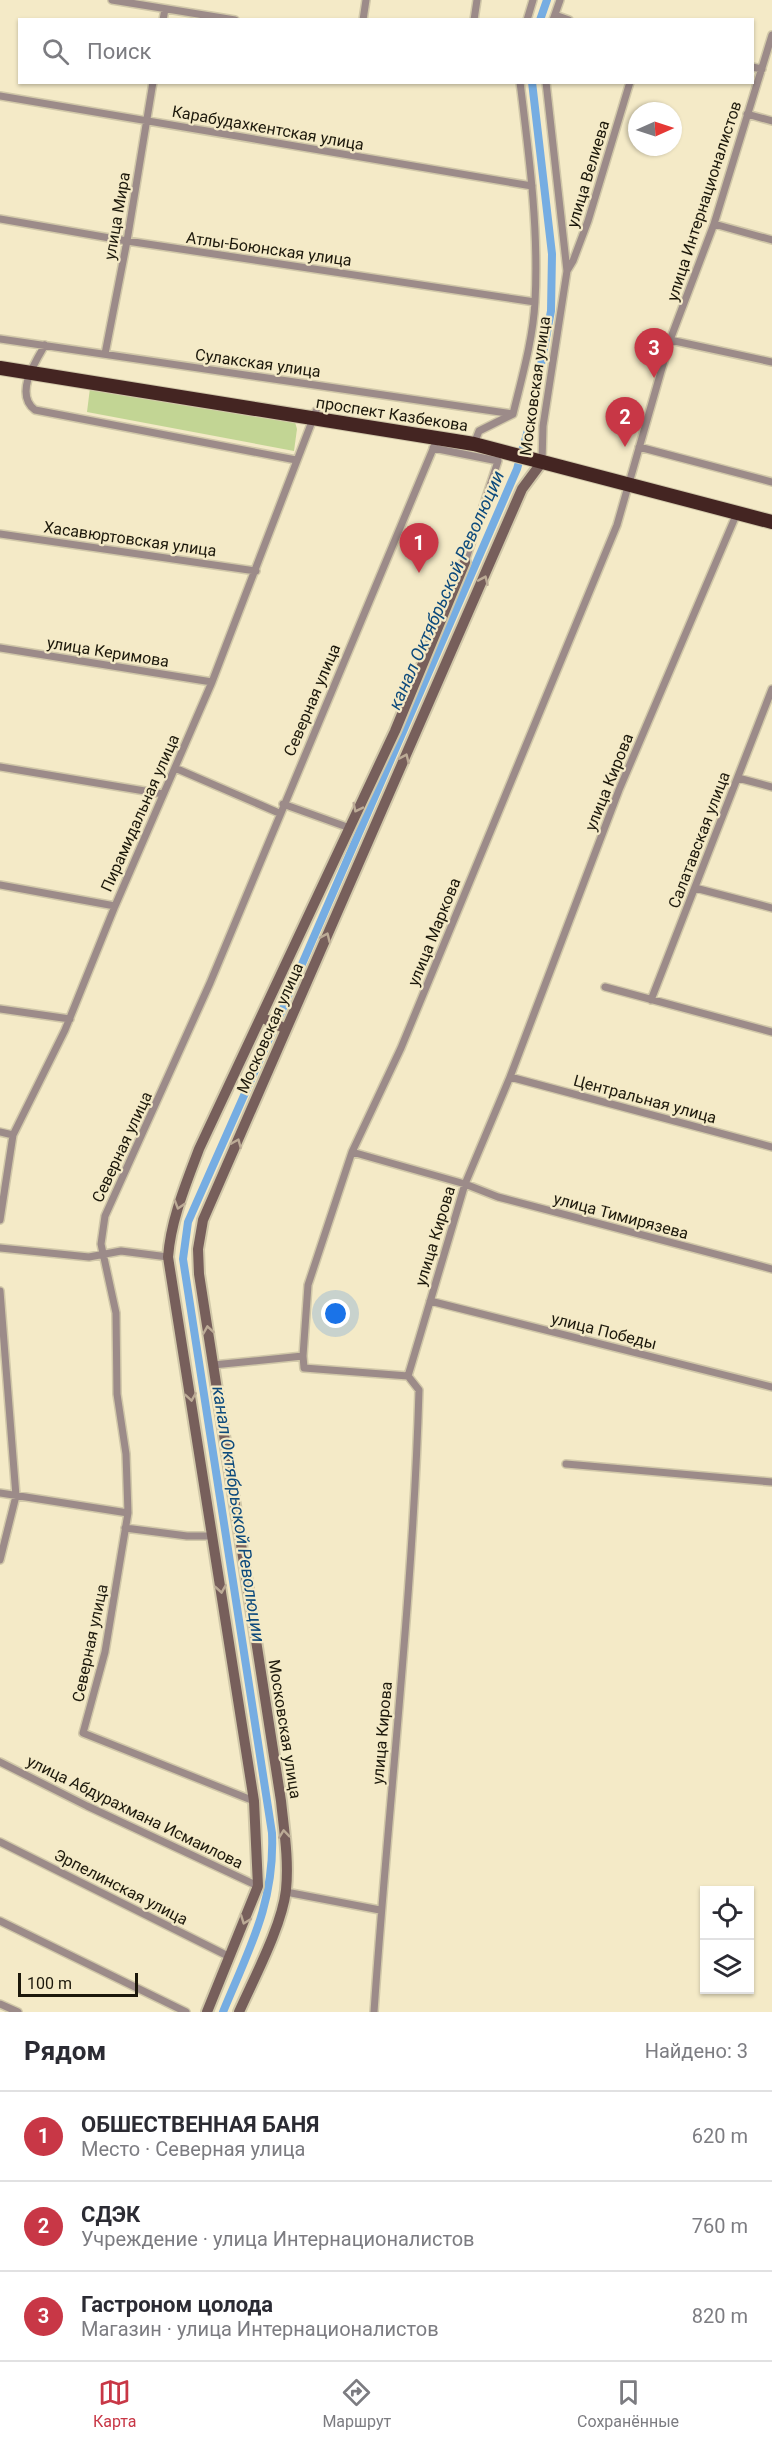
<!DOCTYPE html>
<html lang="ru">
<head>
<meta charset="utf-8">
<style>
  body { margin:0; font-family:Roboto,sans-serif; background:#f2f2f3; color:#2b2b33 }
  .controls { position:absolute; right:18px; bottom:18px; display:grid; overflow:hidden; border-radius:0px; box-shadow:0 2px 4px #0004 }
  .controls button { width:54px; height:54px; display:grid; place-items:center; padding:0; border:0; border-bottom:2px solid #e1e1e2; background:#fff; color:#2b2b33; font:30px sans-serif }
  .compass { position:absolute; left:628px; top:102px; width:54px; height:54px; border-radius:50%; background:#fff; box-shadow:0 2px 4px #0004; rotate:87deg }
  .scale { position:absolute; left:18px; bottom:15px; width:120px; box-sizing:border-box; padding-left:6px; border:3px solid #1c180b; border-top:0; font-size:16px; line-height:21px; white-space:nowrap; color:#1c180b; -webkit-text-stroke:4px #f4eac7; paint-order:stroke }
  .you { position:absolute; left:336px; top:1314px; width:21px; height:21px; margin:-15px; border:4px solid #fff; border-radius:50%; background:#1a73e8; box-shadow:0 0 0 9px #1a73e833 }
  .badge { display:grid; place-items:center; width:39px; height:39px; border-radius:50%; background:#c83746; color:#fff; font-size:20px; font-weight:700 }
  .pin { position:absolute; translate:-50% -50px; filter:drop-shadow(0 2px 3px #0008) }
  .pin::after { content:''; position:absolute; top:32px; width:21px; height:18px; background:inherit; clip-path:polygon(0 0,100% 0,50% 100%) }
  .list { margin:0; padding:0; list-style:none }
  h2 { display:flex; justify-content:space-between; align-items:center; height:78px; margin:0; padding:0 24px; font-size:26px }
  h2 small { font-size:20px; font-weight:400; color:#7c7c81 }
  .list li { display:grid; grid-template-columns:39px 1fr auto; gap:18px; align-items:center; box-sizing:border-box; height:90px; padding:0 24px; border-top:2px solid #e1e1e2 }
  .list b { display:block; font-size:22px; white-space:nowrap }
  .list p { margin:0; font-size:20px; white-space:nowrap; color:#7c7c81 }
  .list em { font-size:20px; font-style:normal; color:#7c7c81 }
  .icon { flex:none; width:33px; height:33px; fill:none; stroke:currentColor; stroke-width:2; stroke-linecap:round; stroke-linejoin:round }
  .map { position:relative; flex:none; width:772px; height:2012px; overflow:hidden }
  .search { position:absolute; background:#fff; box-shadow:0 2px 4px #0004; left:18px; right:18px; top:18px; height:66px; display:flex; align-items:center; gap:15px; box-sizing:border-box; padding:0 21px; border-radius:0px; color:#7c7c81; font-size:22px }
  .sheet { height:348px; background:#fff }
  nav { display:flex; justify-content:space-around; align-items:center; box-sizing:border-box; height:84px; border-top:2px solid #e1e1e2; background:#fff; font-size:16px; color:#7c7c81 }
  nav a { display:grid; justify-items:center; gap:3px }
  nav .on { color:#c83746 }
  .map>svg:first-child { display:block }
  .green { fill:#c2d594 }
  .lines { fill:none; stroke-linecap:round; stroke-linejoin:round }
  .canal { stroke:#76ade2; stroke-width:8 }
  .street-casing { stroke:#d1c8a9; stroke-width:10 }
  .secondary-casing { stroke:#d1c8a9; stroke-width:14 }
  .highway-casing { stroke:#d1c8a9; stroke-width:16 }
  .street { stroke:#9c8b89; stroke-width:7 }
  .secondary { stroke:#775f5b; stroke-width:10 }
  .highway { stroke:#442522; stroke-width:14 }
  .oneway { stroke:#bcab96 }
  .labels { text-anchor:middle; dominant-baseline:central; stroke-width:4.5; stroke-linejoin:round; paint-order:stroke }
  .street-label { font-size:16px; fill:#1c180b; stroke:#f4eac7 }
  .water-label { font-size:18px; font-style:italic; fill:#0d4a7c; stroke:#f4eac7 }
</style>
</head>
<body>
<div class="map">
<svg width="772" height="2012" viewBox="0 0 772 2012">
  <rect width="100%" height="100%" fill="#f4eac7"/>
  <path class="green" d="M90,388L295,422L297,429L294,451L87,412Z"/>
  <g class="lines">
    <path class="canal" d="M540,20L547,0
      M279,1017L517,469L530,423L551,311L552,254L532,82
      M223,2012C249,1949 275,1903 272,1833L183,1259L188,1222L273,1030"/>
    <g class="street-casing">
      <path id="street" d="M112,0L235,20
        M555,15L569,20
        M163,20L165,9
        M363,20L366,0
        M474,20L477,0
        M527,20L533,0
        M553,20L560,0
        M752,67L762,69
        M0,96L532,186
        M747,114L772,121
        M0,219L127,241L535,302
        M714,224L772,240
        M567,271L573,261L588,221L630,82
        M0,339L513,414
        M670,340L772,362
        M45,345C35,362 14,394 35,410L296,460
        M105,354L127,241L153,82
        M474,444L479,431L513,414C522,377 533,339 535,302C539,229 529,155 520,82
        M639,447L772,482
        M433,448L498,461L465,562
        M542,462L543,426L567,271L546,82
        M0,534L256,571
        M0,648L212,682
        M0,767L163,794
        M175,768L279,813
        M738,778L772,787
        M283,804L347,827
        M0,885L115,906
        M695,888L772,908
        M605,987L772,1032
        M651,1000L772,689
        M0,1009L70,1019
        M510,1077L772,1147
        M0,1132L13,1135
        M352,1152L465,1184L498,1197L772,1269
        M0,1220L13,1135L65,1030L115,906L212,682L316,411
        M0,1248L89,1257L121,1251L168,1257
        M0,1291L16,1496L0,1560
        M430,1301L772,1387
        M213,1365L303,1356
        M408,1376L304,1368L303,1356L308,1285L352,1152L401,1048L617,525L670,340L714,224L772,35
        M566,1464L772,1482
        M0,1493L128,1513
        M125,1528L187,1536H213
        M0,1762L87,1806L258,1886
        M254,1801L83,1733L105,1652L128,1513L126,1454L117,1394L116,1313L101,1244L105,1216L210,983L438,437
        M0,1842L230,1957
        M286,1892L380,1910
        M0,1921L186,2012
        M0,2004L18,2012
        M374,2012C388,1805 413,1598 419,1390L408,1376L465,1184L510,1077L619,790L737,513"/>
    </g>
    <g class="secondary-casing">
      <path id="secondary" d="M261,1017L286,1029
        M207,2012L258,1886L254,1801L168,1257C171,1219 186,1184 199,1149L395,731L465,562
        M239,2012C254,1978 282,1926 286,1890C289,1860 284,1830 281,1801L199,1274L198,1249L203,1220L522,489L542,462"/>
    </g>
    <g class="highway-casing">
      <path id="highway" d="M0,368L474,444L772,522"/>
    </g>
    <use href="#street" class="street"/>
    <use href="#secondary" class="secondary"/>
    <use href="#highway" class="highway"/>
  </g>
  <defs><path id="oneway-chevron" d="M-2-3.5L2.5 0L-2 3.5" fill="none" stroke-width="1.6" stroke-linecap="round" stroke-linejoin="round" transform="scale(1.5)"/></defs>
  <g class="oneway">
    <use href="#oneway-chevron" transform="translate(484 580) rotate(-66)"/>
    <use href="#oneway-chevron" transform="translate(405 758) rotate(-66)"/>
    <use href="#oneway-chevron" transform="translate(357 808) rotate(116)"/>
    <use href="#oneway-chevron" transform="translate(326 937) rotate(-66)"/>
    <use href="#oneway-chevron" transform="translate(237 1143) rotate(-67)"/>
    <use href="#oneway-chevron" transform="translate(179 1205) rotate(107)"/>
    <use href="#oneway-chevron" transform="translate(208 1330) rotate(-99)"/>
    <use href="#oneway-chevron" transform="translate(191 1397) rotate(81)"/>
    <use href="#oneway-chevron" transform="translate(221 1589) rotate(81)"/>
    <use href="#oneway-chevron" transform="translate(284 1834) rotate(-96)"/>
    <use href="#oneway-chevron" transform="translate(245 1920) rotate(111)"/>
  </g>
  <g class="labels">
    <g class="street-label">
      <text transform="translate(268 128) rotate(10)">Карабудахкентская улица</text>
      <text transform="translate(588 174) rotate(-73)">улица Велиева</text>
      <text transform="translate(704 201) rotate(-72)">улица Интернационалистов</text>
      <text transform="translate(117 216) rotate(-80)">улица Мира</text>
      <text transform="translate(269 249) rotate(8)">Атлы-Боюнская улица</text>
      <text transform="translate(258 363) rotate(8)">Сулакская улица</text>
      <text transform="translate(535 386) rotate(-82)">Московская улица</text>
      <text transform="translate(392 414) rotate(9)">проспект Казбекова</text>
      <text transform="translate(130 539) rotate(8)">Хасавюртовская улица</text>
      <text transform="translate(108 652) rotate(9)">улица Керимова</text>
      <text transform="translate(312 700) rotate(-67)">Северная улица</text>
      <text transform="translate(609 782) rotate(-68)">улица Кирова</text>
      <text transform="translate(140 813) rotate(-66)">Пирамидальная улица</text>
      <text transform="translate(699 840) rotate(-69)">Салатавская улица</text>
      <text transform="translate(434 932) rotate(-68)">улица Маркова</text>
      <text transform="translate(270 1028) rotate(-66)">Московская улица</text>
      <text transform="translate(645 1099) rotate(15)">Центральная улица</text>
      <text transform="translate(122 1147) rotate(-65)">Северная улица</text>
      <text transform="translate(621 1216) rotate(15)">улица Тимирязева</text>
      <text transform="translate(435 1236) rotate(-73)">улица Кирова</text>
      <text transform="translate(604 1331) rotate(14)">улица Победы</text>
      <text transform="translate(90 1643) rotate(-78)">Северная улица</text>
      <text transform="translate(285 1729) rotate(81)">Московская улица</text>
      <text transform="translate(382 1733) rotate(-85)">улица Кирова</text>
      <text transform="translate(135 1812) rotate(26)">улица Абдурахмана Исмаилова</text>
      <text transform="translate(121 1887) rotate(27)">Эрпелинская улица</text>
    </g>
    <g class="water-label">
      <text transform="translate(446 590) rotate(-66)">канал Октябрьской Революции</text>
      <text transform="translate(239 1514) rotate(81)">канал Октябрьской Революции</text>
    </g>
  </g>
</svg>
<div class="controls">
<button><svg class="icon" aria-label="locate" viewBox="0 0 24 24"><circle cx="12" cy="12" r="6"/><path d="M12 2v4M12 18v4M2 12h4M18 12h4"/></svg></button>
<button><svg class="icon" aria-label="layers" viewBox="0 0 24 24"><path d="M12 4l9 5-9 5-9-5zM3 14l9 5 9-5"/></svg></button>
</div>
<svg class="compass" viewBox="-18 -18 36 36"><path d="M0-13l5 13h-10z" fill="#e53935"/><path d="M0 13l5-13h-10z" fill="#7c7c81"/></svg>
<div class="scale">100 m</div>
<div class="you"></div>
<div class="pin badge" style="left:419px;top:573px">1</div>
<div class="pin badge" style="left:625px;top:447px">2</div>
<div class="pin badge" style="left:654px;top:378px">3</div>
<div class="search"><svg class="icon" aria-label="search" viewBox="0 0 24 24"><circle cx="10" cy="10" r="6"/><path d="M15 15l6 6"/></svg>Поиск</div>
</div>
<section class="sheet">
<h2>Рядом<small>Найдено: 3</small></h2>
<ul class="list">
<li><span class="badge">1</span><div><b>ОБШЕСТВЕННАЯ БАНЯ</b><p>Место · Северная улица</p></div><em>620 m</em></li>
<li><span class="badge">2</span><div><b>СДЭК</b><p>Учреждение · улица Интернационалистов</p></div><em>760 m</em></li>
<li><span class="badge">3</span><div><b>Гастроном цолода</b><p>Магазин · улица Интернационалистов</p></div><em>820 m</em></li>
</ul>
</section>
<nav>
<a class="on"><svg class="icon" aria-label="map" viewBox="0 0 24 24"><path d="M3 6l6-2 6 2 6-2v14l-6 2-6-2-6 2zM9 4v14M15 6v14"/></svg>Карта</a>
<a><svg class="icon" aria-label="directions" viewBox="0 0 24 24"><path d="M12 3l9 9-9 9-9-9zM9 14v-3h6M13 9l2 2-2 2"/></svg>Маршрут</a>
<a><svg class="icon" aria-label="saved" viewBox="0 0 24 24"><path d="M7 4h10v16l-5-4-5 4z"/></svg>Сохранённые</a>
</nav>
</body>
</html>
